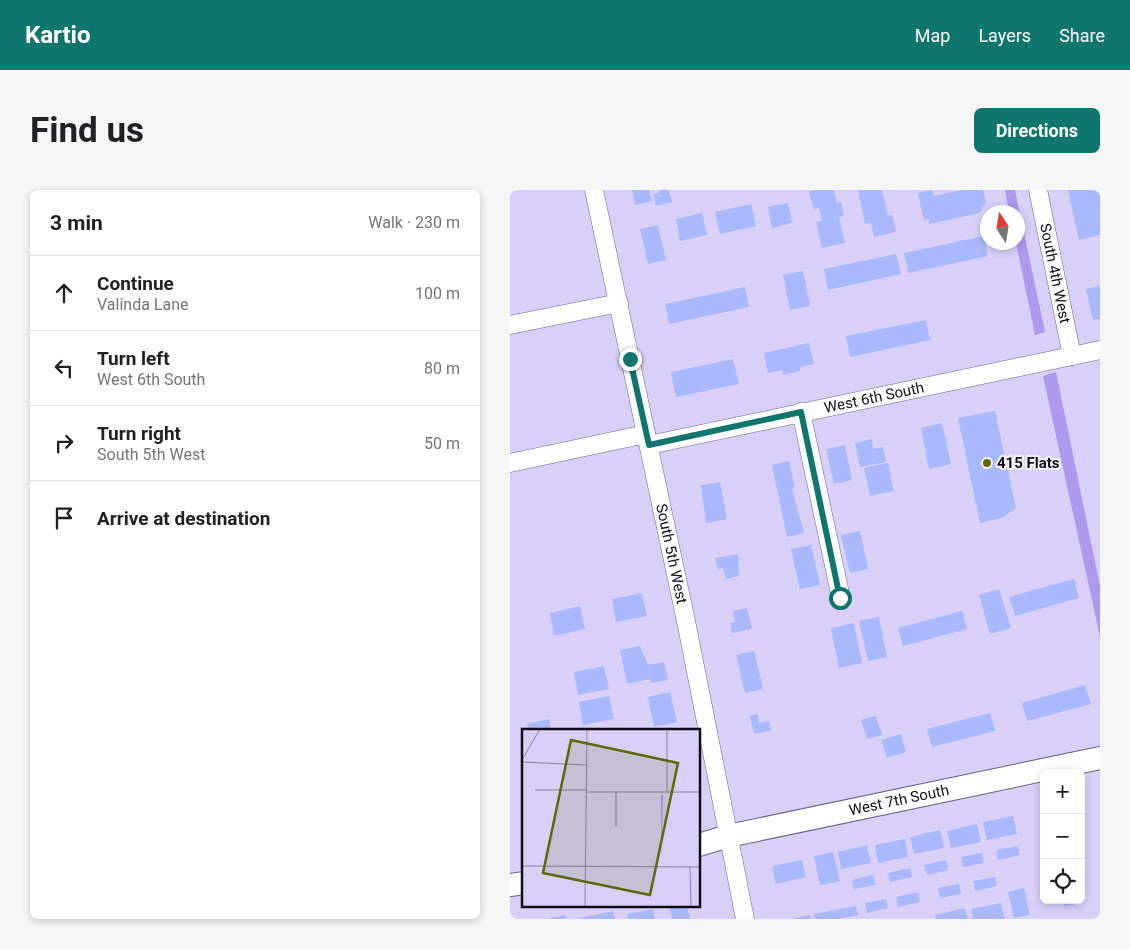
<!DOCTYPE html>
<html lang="en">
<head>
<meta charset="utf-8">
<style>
  body { margin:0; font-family:Roboto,sans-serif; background:#f6f6f6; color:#202124 }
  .controls { position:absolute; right:15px; bottom:15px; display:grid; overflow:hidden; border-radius:8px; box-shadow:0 2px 8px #0003 }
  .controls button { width:45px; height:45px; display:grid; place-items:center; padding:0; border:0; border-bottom:1px solid #e0e0e0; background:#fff; color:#202124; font:25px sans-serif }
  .compass { position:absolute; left:470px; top:15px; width:45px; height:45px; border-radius:50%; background:#fff; box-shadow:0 2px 8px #0003; rotate:348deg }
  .stop { position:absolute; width:15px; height:15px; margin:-11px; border:4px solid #0f766e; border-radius:50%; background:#fff }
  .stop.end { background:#0f766e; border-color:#fff; box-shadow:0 1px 5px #0008 }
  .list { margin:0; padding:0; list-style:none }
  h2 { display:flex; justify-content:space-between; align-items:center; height:65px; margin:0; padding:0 20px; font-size:21px }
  h2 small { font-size:16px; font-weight:400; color:#757577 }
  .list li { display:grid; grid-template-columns:32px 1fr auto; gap:15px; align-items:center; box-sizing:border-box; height:75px; padding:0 20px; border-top:1px solid #e0e0e0 }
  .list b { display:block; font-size:19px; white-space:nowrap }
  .list p { margin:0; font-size:16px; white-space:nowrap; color:#757577 }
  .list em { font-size:16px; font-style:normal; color:#757577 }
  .icon { flex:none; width:28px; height:28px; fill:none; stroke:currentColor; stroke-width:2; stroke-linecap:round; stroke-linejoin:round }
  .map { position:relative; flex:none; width:590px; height:729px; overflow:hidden; border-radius:8px }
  header { display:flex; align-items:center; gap:30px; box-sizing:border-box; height:70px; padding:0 25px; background:#0f766e; color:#fff }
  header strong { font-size:24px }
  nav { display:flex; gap:28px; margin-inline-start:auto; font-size:18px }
  .intro { display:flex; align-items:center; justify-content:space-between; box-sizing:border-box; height:120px; padding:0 30px }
  h1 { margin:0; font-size:35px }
  .button { padding:12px 22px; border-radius:8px; background:#0f766e; color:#fff; font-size:18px; font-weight:700 }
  main { display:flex; gap:30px; padding:0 30px }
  aside { flex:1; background:#fff; border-radius:8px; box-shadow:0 2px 8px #0003 }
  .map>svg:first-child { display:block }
  .water { fill:#ad99ee }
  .building { fill:#aab9fd }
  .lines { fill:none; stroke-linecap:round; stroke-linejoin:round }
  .minor-casing { stroke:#6a6287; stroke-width:19 }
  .major-casing { stroke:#6a6287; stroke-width:24 }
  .minor { stroke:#fff; stroke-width:18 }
  .major { stroke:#fff; stroke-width:22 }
  .route { stroke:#0f766e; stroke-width:6 }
  .poi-dot { fill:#606707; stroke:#f7f6fe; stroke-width:2 }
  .labels { text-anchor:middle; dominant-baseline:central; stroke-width:4; stroke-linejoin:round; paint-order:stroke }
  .street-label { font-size:15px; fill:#100c1a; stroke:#f7f6fe }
  .poi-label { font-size:15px; font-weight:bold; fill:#100c1a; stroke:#f7f6fe; text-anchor:start }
  .inset-road { fill:none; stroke:#8882a0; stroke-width:1 }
  .view { fill:#606707; fill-opacity:0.15; stroke:#606707; stroke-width:2.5 }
  .inset-edge { fill:none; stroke:#100c1a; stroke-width:2.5 }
</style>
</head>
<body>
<header>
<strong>Kartio</strong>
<nav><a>Map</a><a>Layers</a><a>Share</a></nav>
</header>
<div class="intro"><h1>Find us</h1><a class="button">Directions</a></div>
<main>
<aside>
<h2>3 min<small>Walk · 230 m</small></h2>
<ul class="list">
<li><svg class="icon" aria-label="ahead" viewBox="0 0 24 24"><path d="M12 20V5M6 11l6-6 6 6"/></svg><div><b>Continue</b><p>Valinda Lane</p></div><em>100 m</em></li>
<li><svg class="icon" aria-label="left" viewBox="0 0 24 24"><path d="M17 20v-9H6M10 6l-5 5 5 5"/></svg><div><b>Turn left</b><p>West 6th South</p></div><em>80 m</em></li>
<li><svg class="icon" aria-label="right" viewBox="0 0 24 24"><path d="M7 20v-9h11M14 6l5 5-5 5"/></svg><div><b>Turn right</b><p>South 5th West</p></div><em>50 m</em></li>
<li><svg class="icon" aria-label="arrive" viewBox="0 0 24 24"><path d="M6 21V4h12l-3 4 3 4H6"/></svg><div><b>Arrive at destination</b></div></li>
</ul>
</aside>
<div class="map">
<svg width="590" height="729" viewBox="0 0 590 729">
  <rect width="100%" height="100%" fill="#d8d0f9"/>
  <path class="water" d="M495,0H505L535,142L525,145L506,53L508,52V22H499Z
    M546,182L590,396V447L533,186Z"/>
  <path class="building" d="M122,0H139L142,11L125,15Z
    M149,0H159L162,12L146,16L143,4L149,3Z
    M304,0H324L327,13L331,12L334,26L329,27L335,53L312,58L306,32L312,31L309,18L304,19L299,1Z
    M348,0H372L378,26L382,25L386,42L364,47L361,33L355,34Z
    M422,0L424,6L451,0H473L476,12L470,23L419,34V29L414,30L408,3Z
    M558,0H590V45L569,50Z
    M278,13L282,33L262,38L258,17Z
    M241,14L246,36L210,44L205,22Z
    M192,23L197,45L170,51L166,29Z
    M148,35L156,70L138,74L130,39Z
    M474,46L478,66L398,83L394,63Z
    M386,64L391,84L318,100L314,79Z
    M293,81L300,116L280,120L273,85Z
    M590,96V129L583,130L576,99Z
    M235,97L239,117L159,134L155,114Z
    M416,130L420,150L340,167L336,146Z
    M299,153L304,174L290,177V181L273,185V180L258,183L254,163Z
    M223,169L229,194L166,207L161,182Z
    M485,221L506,318L492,328L470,333L448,228Z
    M432,233L441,274L419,279L411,238Z
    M362,249L363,259L373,257L376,272L350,277L345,253Z
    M335,255L342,290L324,294L316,259Z
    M279,271L285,297L282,298L294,343L277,347L262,275Z
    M378,273L384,301L360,306L354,278Z
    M210,292L217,329L196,333L191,295Z
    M350,341L358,379L340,383L331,345Z
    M301,355L310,395L290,399L281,359Z
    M228,364L229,386L216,389L213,378L208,379L205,368Z
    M564,389L569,408L505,426L499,407Z
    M489,399L501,438L480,444L469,405Z
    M132,403L137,426L106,432L102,409Z
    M70,416L75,439L44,446L40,423Z
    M237,418L242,439L222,443L220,433L225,432L223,421Z
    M452,421L457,439L393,456L388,438Z
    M369,427L377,467L358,471L349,431Z
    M344,433L352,473L329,478L321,438Z
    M130,456L138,475L154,472L158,490L141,493L140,489L117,494L110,460Z
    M244,461L253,499L235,503L226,465Z
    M94,476L99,499L68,505L64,482Z
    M575,495L581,514L517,531L512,513Z
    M160,502L167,532L144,537L138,507Z
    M99,506L104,529L73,535L69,512Z
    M480,523L485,541L422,557L417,539Z
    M248,524L249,533L259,531L261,541L244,544L240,526Z
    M366,526L372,545L357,549L351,530Z
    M39,529L41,540H18L17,534Z
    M391,544L396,562L377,568L371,550Z
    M503,626L507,644L477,650L473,632Z
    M467,634L471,652L441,658L437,641Z
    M430,640L434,658L404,664L400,647Z
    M395,649L398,667L368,673L365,655Z
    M357,655L361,673L331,679L328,662Z
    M508,656L510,665L488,670L486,660Z
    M323,662L330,691L310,695L304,666Z
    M472,663L474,673L453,677L451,667Z
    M292,670L296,687L266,694L262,676Z
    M436,670L438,680L417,685L414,675Z
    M400,678L402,687L380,692L378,683Z
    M363,685L365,695L344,699L342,690Z
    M485,687L487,696L465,701L463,691Z
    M449,694L451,704L430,708L428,698Z
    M514,698L520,725L504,728L498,702Z
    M408,702L410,712L388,717L386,707Z
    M376,709L378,718L357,723L355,713Z
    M553,710H563L564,715L554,716Z
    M491,713L495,729H463L461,719Z
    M159,715H177L180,729H162Z
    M346,716L348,725L327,729H305L304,724Z
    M455,718L458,729H426L425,725Z
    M143,719L145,729H119L117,724Z
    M103,721L105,729H70V728Z
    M55,725L56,729H40V728Z
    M300,725L301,729H285V728Z"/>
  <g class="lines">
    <g class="minor-casing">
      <g id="minor">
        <path id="s1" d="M84,0L177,436L235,729"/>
        <path id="s2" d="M528,0L562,166"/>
        <path d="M0,135L109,113"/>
        <path d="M291,222L331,408"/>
        <path id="s3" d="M139,255L590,160"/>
        <path d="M0,273L136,244"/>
      </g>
    </g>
    <g class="major-casing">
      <g id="major">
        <path id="s4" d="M189,655L218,646L590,568"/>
        <path d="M0,695L14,693"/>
      </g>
    </g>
    <use href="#minor" class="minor"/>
    <use href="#major" class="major"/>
  </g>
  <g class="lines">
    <path class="route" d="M120,169L139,255L291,222L330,408"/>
  </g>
  <circle class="poi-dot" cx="477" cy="273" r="5"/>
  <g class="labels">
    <g class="street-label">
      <text stroke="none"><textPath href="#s2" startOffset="85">South 4th West</textPath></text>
      <text stroke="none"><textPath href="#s3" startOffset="230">West 6th South</textPath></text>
      <text stroke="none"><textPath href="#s1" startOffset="372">South 5th West</textPath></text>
      <text stroke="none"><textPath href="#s4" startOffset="205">West 7th South</textPath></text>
    </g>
    <g class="poi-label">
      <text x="487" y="273">415 Flats</text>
    </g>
  </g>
  <g transform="translate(12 539)">
    <rect width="178" height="178" fill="#d8d0f9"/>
    <path d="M139,66H141L139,130Z" fill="#ad99ee"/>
    <path class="inset-road" d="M0,31L18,0M0,33L65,36M13,61H65M65,63H178M94,63V98M145,63V0M0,137L178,138M168,138L169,177M63,177L65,0"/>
    <path class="view" d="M49,11L156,34L128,166L21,144Z"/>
    <rect width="178" height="178" class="inset-edge"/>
  </g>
</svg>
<div class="controls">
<button>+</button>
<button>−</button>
<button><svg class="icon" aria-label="locate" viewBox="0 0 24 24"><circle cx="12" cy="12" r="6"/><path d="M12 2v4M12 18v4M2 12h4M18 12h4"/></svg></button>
</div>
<svg class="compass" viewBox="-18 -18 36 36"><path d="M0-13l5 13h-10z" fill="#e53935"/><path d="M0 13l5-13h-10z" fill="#757577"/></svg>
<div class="stop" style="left:330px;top:408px"></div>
<div class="stop end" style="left:120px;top:169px"></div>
</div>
</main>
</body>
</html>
